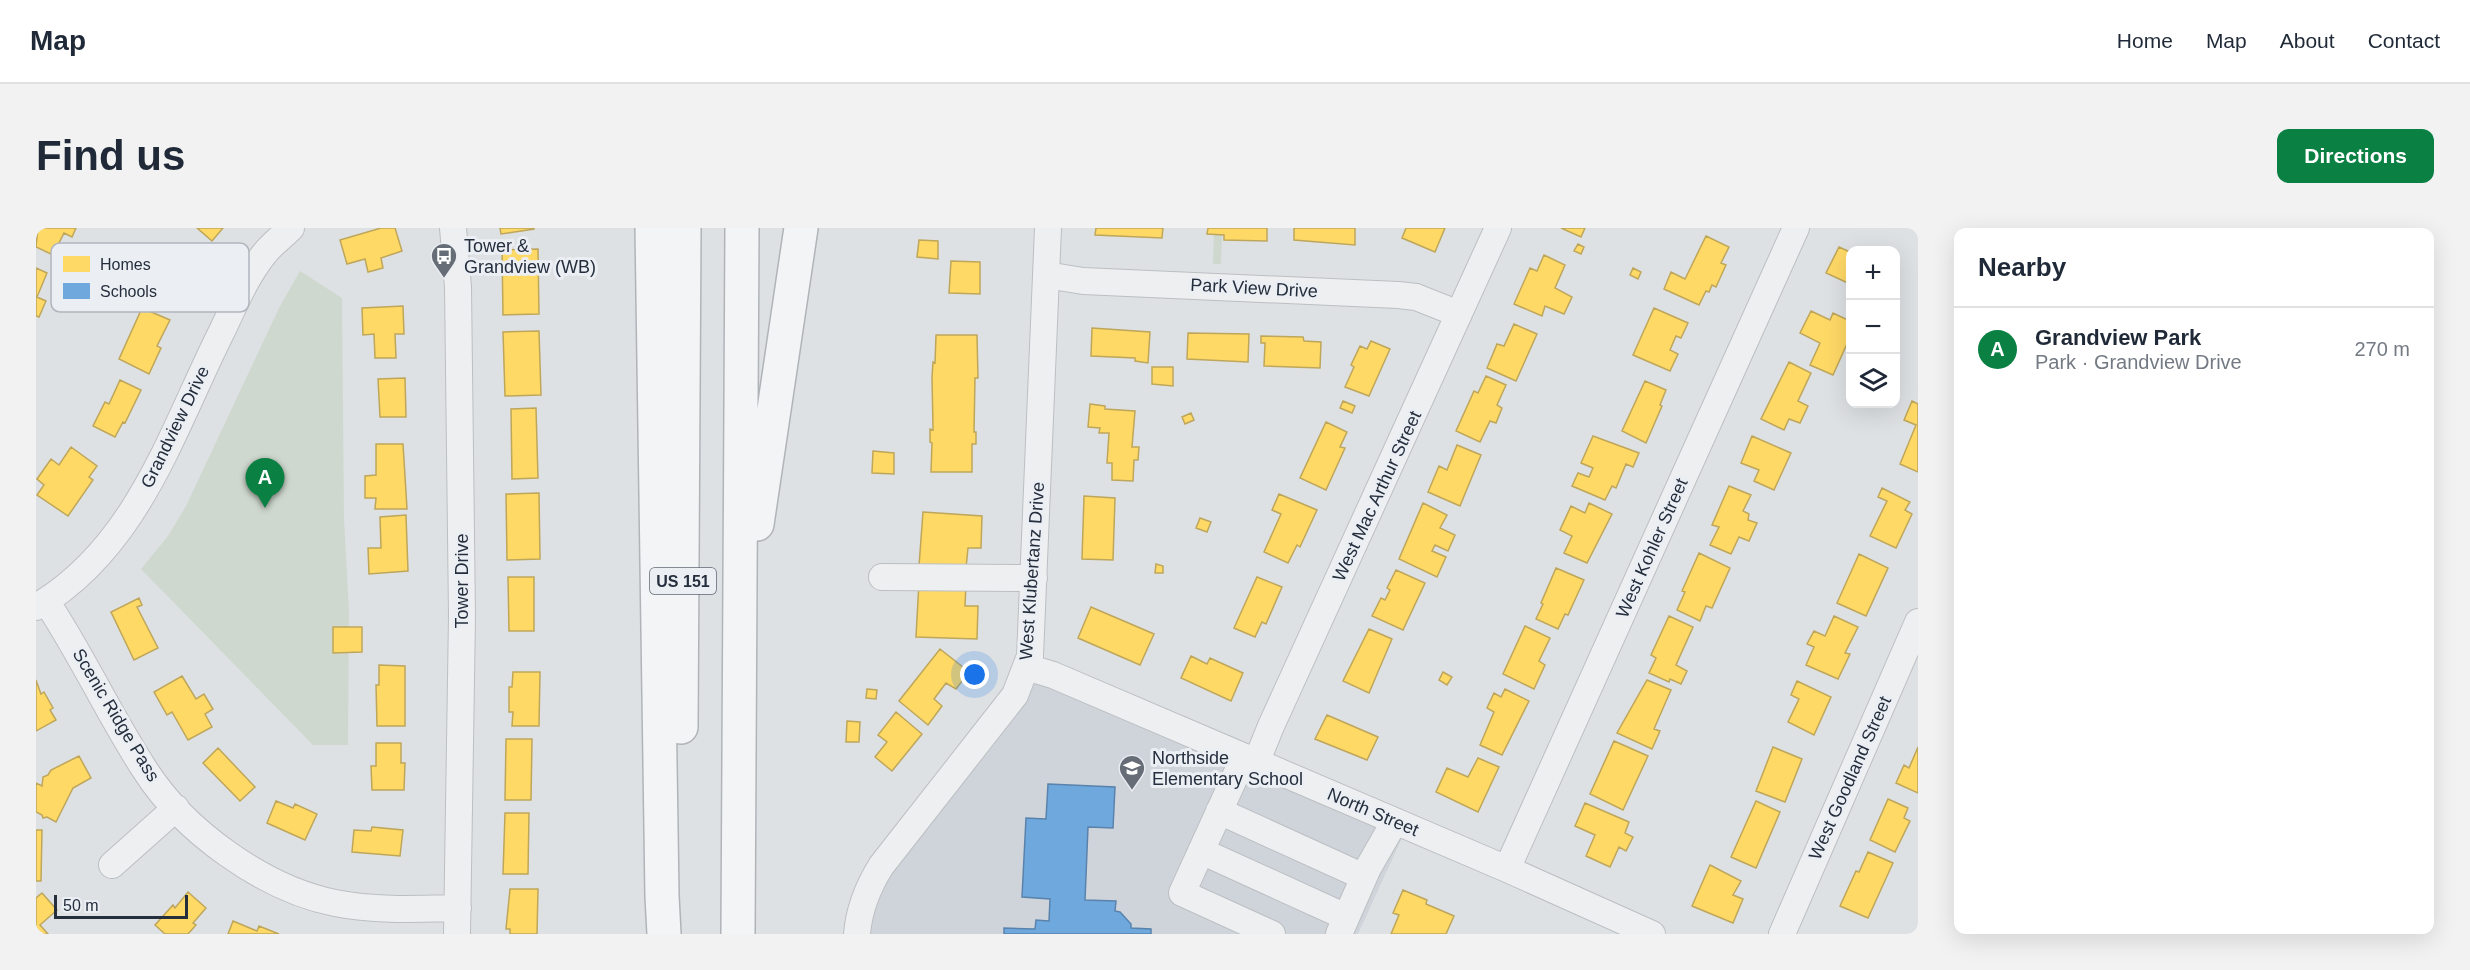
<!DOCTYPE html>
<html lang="en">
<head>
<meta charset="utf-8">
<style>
  body { margin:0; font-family:Arial,sans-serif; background:#f2f2f3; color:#1f2937 }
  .controls { position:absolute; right:18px; top:18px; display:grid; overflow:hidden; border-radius:12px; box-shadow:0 6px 24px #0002 }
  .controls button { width:54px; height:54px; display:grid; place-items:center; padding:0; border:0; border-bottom:2px solid #e0e1e3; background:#fff; color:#1f2937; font:30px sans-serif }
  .scale { position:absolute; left:18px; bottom:15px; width:134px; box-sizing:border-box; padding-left:6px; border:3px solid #252e3d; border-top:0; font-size:16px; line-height:21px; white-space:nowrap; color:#252e3d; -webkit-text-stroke:4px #ebeff4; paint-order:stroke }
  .you { position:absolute; left:939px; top:447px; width:21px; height:21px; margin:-15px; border:4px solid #fff; border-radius:50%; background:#1a73e8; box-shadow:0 0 0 9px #1a73e833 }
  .badge { display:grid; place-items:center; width:39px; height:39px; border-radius:50%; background:#0b8043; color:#fff; font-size:20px; font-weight:700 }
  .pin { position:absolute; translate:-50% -50px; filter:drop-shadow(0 2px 3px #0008) }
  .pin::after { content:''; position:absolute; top:32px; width:21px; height:18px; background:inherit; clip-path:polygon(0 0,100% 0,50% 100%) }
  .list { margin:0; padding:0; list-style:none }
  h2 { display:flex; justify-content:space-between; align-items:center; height:78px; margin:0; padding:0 24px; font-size:26px }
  h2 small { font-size:20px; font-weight:400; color:#747a83 }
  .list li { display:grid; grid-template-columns:39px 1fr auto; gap:18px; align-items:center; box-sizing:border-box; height:84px; padding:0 24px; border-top:2px solid #e0e1e3 }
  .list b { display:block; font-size:22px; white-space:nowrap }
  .list p { margin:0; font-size:20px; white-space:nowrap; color:#747a83 }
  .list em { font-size:20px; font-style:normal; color:#747a83 }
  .icon { flex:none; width:33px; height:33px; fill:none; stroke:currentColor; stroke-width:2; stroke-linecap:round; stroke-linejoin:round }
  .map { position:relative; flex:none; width:1882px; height:706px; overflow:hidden; border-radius:12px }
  header { display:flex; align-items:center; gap:36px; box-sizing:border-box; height:84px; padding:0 30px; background:#fff; border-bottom:2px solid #e0e1e3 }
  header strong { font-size:28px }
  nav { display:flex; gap:33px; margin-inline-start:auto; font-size:21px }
  .intro { display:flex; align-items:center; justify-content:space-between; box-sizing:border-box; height:144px; padding:0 36px }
  h1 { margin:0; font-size:42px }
  .button { padding:15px 27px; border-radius:12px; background:#0b8043; color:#fff; font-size:21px; font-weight:700 }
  main { display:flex; gap:36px; padding:0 36px }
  aside { flex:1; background:#fff; border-radius:12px; box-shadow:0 6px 24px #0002 }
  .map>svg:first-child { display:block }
  .built { fill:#cfd4db }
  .green { fill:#cfd8ce }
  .homes { fill:#ffd966; stroke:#bea65a; stroke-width:1.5 }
  .schools { fill:#6fa8dc; stroke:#5983ac; stroke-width:1.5 }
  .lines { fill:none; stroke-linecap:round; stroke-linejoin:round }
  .minor-casing { stroke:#bcbfc2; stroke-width:28 }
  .highway-casing { stroke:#b0b4b9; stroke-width:36 }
  .minor { stroke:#edeff1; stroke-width:26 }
  .highway { stroke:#f2f4f5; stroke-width:33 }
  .labels { text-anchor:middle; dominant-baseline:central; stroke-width:6; stroke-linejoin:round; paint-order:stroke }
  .shield { fill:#ebeff4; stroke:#606874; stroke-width:1.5 }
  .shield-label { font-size:16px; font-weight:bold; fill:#252e3d }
  .poi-label { font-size:18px; fill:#252e3d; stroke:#ebeff4; text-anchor:start }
  .street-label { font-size:18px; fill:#252e3d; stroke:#ebeff4 }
  .key { fill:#ebeff4; stroke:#b0b5bd; stroke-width:1.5 }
  .key-label { font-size:16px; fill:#252e3d }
</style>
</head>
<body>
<header>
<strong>Map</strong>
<nav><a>Home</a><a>Map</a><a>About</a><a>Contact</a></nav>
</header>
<div class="intro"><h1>Find us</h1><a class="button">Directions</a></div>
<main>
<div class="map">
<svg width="1882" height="706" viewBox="0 0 1882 706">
  <rect width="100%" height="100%" fill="#dee1e4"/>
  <path class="built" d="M990,439L1371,599L1322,706H821L824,684Z"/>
  <path class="green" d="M1178,0H1186L1185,36H1177Z
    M264,43L306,70L308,290L313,384L312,517H277L105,341L132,308L150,278L244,78Z"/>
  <path class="homes" d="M2,0H40L36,9L28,5L17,27L0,19Z
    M161,0H187L176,13Z
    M345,0H359L366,23L345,30L347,40L332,44L329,31L311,36L304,12Z
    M464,0H498V1L465,6Z
    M1060,0H1127L1126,10L1059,7Z
    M1172,0H1231V13L1188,12V7L1171,6Z
    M1258,0H1319V17L1258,12Z
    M1370,0H1409L1399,24L1366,10Z
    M1525,0H1549L1545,9Z
    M1670,8L1693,19L1685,35L1690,37L1680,59L1676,57L1673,64L1670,63L1663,77L1628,61L1635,44L1649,51Z
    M883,12L902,13V31L881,29Z
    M1542,16L1548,19L1545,26L1538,23Z
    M1803,19L1814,24V56L1790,45Z
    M502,21L503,86L467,87L466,22Z
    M1508,27L1529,37L1519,60L1536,69L1528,86L1509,78L1506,88L1478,76L1494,40L1501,43Z
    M915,33L944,34V66L913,65Z
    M0,40L11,45L1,69L10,73L3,89L0,88Z
    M1597,40L1605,44L1602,51L1594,47Z
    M367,78L368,106H359L360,130H339L338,106L327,107L326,80Z
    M106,80L134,92L121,118L125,120L113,146L83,131Z
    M1618,80L1652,95L1645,110L1640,108L1634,122L1642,126L1634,143L1597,127Z
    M1775,83L1794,92L1797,85L1814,93V109L1797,147L1774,137L1784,115L1764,105Z
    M1478,96L1501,106L1480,153L1451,140L1461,116L1468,118Z
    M1056,100L1114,104L1112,135L1099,133V130L1055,128Z
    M503,103L505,167L469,168L467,104Z
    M1152,105L1213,106L1212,134L1151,131Z
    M900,107H941L942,150H939L938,204H940V216H936V244H895L896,215L894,214V201L897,202V200L896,149L897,134L899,135Z
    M1225,108L1267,109L1268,113L1285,114L1284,140L1228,138L1229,115H1225Z
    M1335,113L1354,121L1333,168L1309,159L1318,139L1315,137L1324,118L1331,121Z
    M1753,134L1775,145L1762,173L1772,178L1764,195L1753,191L1748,202L1725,191Z
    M1116,139H1137V158L1116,156Z
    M1450,148L1470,157L1461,177L1466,180L1460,195L1454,193L1444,214L1420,203L1438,163L1442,165Z
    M369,150L370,189H344L342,151Z
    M84,152L105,162L89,195L87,194L79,209L57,198L69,174L73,176Z
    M1609,153L1630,162L1624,177L1626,178L1610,215L1586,203Z
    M1307,173L1319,178L1316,185L1304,180Z
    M1876,173L1882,176V244L1864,236L1880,197L1868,192Z
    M1054,176L1069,178V181L1099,183L1096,219H1103L1102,232H1098L1097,253L1076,252V235H1071L1073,205H1063L1064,200L1052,199Z
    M500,180L502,250L476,251L475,181Z
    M1155,185L1158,192L1149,196L1146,189Z
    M1290,194L1311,204L1304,219L1309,220L1290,262L1264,250Z
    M1557,208L1603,225L1597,239L1590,236L1580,260L1576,258L1569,272L1536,258L1542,245L1553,249L1557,240L1545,235Z
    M1716,208L1755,225L1738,262L1718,253L1723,242L1705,235Z
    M340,216H367L371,281H339L340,270H329V248L340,247Z
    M1421,217L1445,227L1424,278L1392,264L1403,238L1411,242Z
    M35,219L61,238L53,249L57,252L32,288L1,267L8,257L1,251L15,231L23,237Z
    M837,223L858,225V246L836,245Z
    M1693,258L1715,267L1707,283L1713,286L1712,292L1721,295L1713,313L1703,309L1695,326L1674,317L1683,299L1676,297Z
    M1846,260L1874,274L1869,282L1876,286L1860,320L1834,308L1851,273L1842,269Z
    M503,265L504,331L471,332L470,266Z
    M1243,266L1281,282L1264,319L1261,317L1252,335L1228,324L1245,286L1236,282Z
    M1048,268L1079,270L1077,332L1046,331Z
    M1387,275L1411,287L1404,300L1419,307L1412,323L1399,317L1396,323L1410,329L1401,349L1363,331Z
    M1553,275L1576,286L1551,335L1528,325L1536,308L1524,302L1535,278L1549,285Z
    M887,284L946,288L945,320H932L930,340L883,338Z
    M370,287L372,343L333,346L332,320H345L344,289Z
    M1164,290L1175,294L1171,304L1160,300Z
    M1663,325L1694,340L1676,380L1670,378L1664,393L1641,382L1649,364L1646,363Z
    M1823,326L1852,340L1830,388L1801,375Z
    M1120,336L1127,338V345H1119Z
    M1520,340L1548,352L1532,387L1529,386L1522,401L1500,391L1507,376L1505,375Z
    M1360,342L1389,355L1367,402L1336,388L1345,370L1349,372L1354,362L1351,360Z
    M472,349H498V403H473Z
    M1221,349L1246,359L1230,396L1226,394L1219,409L1198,400Z
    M883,354L930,356L929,378H942L941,411L880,409Z
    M103,370L106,377L101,379L122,420L98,432L75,384Z
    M1055,379L1118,406L1104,437L1042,410Z
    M1633,388L1657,399L1640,437L1651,443L1645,456L1634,451L1633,454L1613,445L1620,430L1615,427Z
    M1798,388L1822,399L1809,425L1814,426L1802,451L1770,437L1778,419L1771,416L1778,403L1789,408Z
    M1489,398L1514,410L1503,433L1509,437L1498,461L1467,446Z
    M297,399H326V424L297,425Z
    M1333,401L1356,411L1333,465L1307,453Z
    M904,421L933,444L920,461L910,455L898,471L906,478L892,497L863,473Z
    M1155,428L1171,436L1174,430L1207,445L1195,473L1145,450Z
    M343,437L369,438V498H341L340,457H343Z
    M477,444H504L503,498H476L477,484H473V459H476Z
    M1407,444L1416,449L1411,457L1403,452Z
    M146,448L160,471L168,466L177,481L169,486L176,499L152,512L136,484L131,487L118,464Z
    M0,452L5,466L8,464L17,480L14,482L20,492L0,503Z
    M1611,452L1635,462L1618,501L1624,503L1616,521L1581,505Z
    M1761,453L1795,469L1778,507L1752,494L1763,471L1755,467Z
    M831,461L841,462L840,471L830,470Z
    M1469,461L1493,473L1466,527L1444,517L1458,484L1451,480L1458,465L1465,469Z
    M860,484L886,506L856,543L839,529L851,514L842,507Z
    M1291,487L1342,509L1331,532L1279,511Z
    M811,493L824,494L823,514H810Z
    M470,511H496L495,572H469Z
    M1578,513L1612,528L1587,582L1554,566Z
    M340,515H365V535H369L368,562H336L335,538H340Z
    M1737,519L1766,531L1749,574L1720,563Z
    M1882,519V565L1860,555L1868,537L1873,540Z
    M182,520L219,559L204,573L167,535Z
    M43,528L55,550L37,560L20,594L11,589L7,590L6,587L0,584V555L6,558L7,549L12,547L15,542Z
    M1442,530L1463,539L1442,584L1400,564L1411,540L1432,549Z
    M1852,571L1872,580L1868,590L1874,593L1859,624L1834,612Z
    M240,573L257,580L259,576L281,586L269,612L231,595Z
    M1720,573L1744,584L1720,640L1695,629Z
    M1549,575L1593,594L1589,605L1597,609L1590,623L1583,619L1574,639L1550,628L1559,607L1539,598Z
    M469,585H493L492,646H467Z
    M336,599L367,602L364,628L316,624L318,602L335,603Z
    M0,602H6L5,653H0Z
    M1832,624L1857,635L1832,690L1804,678L1820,643L1823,644Z
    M1674,637L1705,653L1697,667L1707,671L1697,695L1656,678Z
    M474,661H502L501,706H474V701H470Z
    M1367,662L1391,672L1390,676L1418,688L1410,706H1355L1363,687L1357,685Z
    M152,664L170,680L157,695L160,697L152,706H129L119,697L137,677L139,680Z
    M6,665L21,682L4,697L12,706H0V670Z
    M197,693L221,703L223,698L243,706H192Z"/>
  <path class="schools" d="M1012,556L1079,559L1077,600L1052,599L1049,672L1080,673L1079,683L1084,684L1095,696V700L1115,701V706H968V700L999,701L1000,692L1013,693L1014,671L986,669L990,590L1010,591Z"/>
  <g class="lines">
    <g class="minor-casing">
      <path id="minor" d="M417,0L422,59L426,388L421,706
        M1010,47L1047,53L1362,67L1380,69L1423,86
        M846,349L998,350
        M10,373C46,427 73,487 109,542C148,603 228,661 299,675C339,683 381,681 422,680
        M0,379C101,320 136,203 185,105C198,78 210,48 229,25C236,16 247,8 255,0
        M990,439L1017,447L1471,641L1616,706
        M1208,529L1146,665L1236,706
        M1220,535L1235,498L1462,0
        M1183,583L1328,649
        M1165,623L1310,689
        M76,637L140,580
        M1471,641L1760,0
        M821,706C823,681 832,659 845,638L979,467L994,428L1012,0
        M1303,706L1332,640L1359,593
        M1746,706L1882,394"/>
    </g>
    <g class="highway-casing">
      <path id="highway" d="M616,0L626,668L628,706
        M721,296L765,0
        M645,499L648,0
        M702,706L706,0"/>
    </g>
    <use href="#minor" class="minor"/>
    <use href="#highway" class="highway"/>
  </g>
  <defs>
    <g id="bus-pin" transform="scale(1.35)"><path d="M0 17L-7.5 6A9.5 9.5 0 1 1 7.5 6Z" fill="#666d77" stroke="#ebeff4"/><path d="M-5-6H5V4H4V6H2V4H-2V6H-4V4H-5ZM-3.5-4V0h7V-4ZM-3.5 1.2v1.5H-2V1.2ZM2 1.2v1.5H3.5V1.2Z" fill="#fff"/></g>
    <g id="school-pin" transform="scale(1.35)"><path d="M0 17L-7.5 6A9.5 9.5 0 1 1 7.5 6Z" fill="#666d77" stroke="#ebeff4"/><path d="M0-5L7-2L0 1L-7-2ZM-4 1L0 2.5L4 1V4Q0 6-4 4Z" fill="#fff"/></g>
  </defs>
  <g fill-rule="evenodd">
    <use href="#bus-pin" x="408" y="28"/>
    <use href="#school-pin" x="1096" y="540"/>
  </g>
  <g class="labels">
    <rect class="shield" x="614" y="340" width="66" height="26" rx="4.5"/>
    <g class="shield-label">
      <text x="647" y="353">US 151</text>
    </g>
    <g class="poi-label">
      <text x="428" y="18">Tower &amp;<tspan x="428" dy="21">Grandview (WB)</tspan></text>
      <text x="1116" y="530">Northside<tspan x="1116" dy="21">Elementary School</tspan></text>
    </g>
    <g class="street-label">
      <text transform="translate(1218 60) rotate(3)">Park View Drive</text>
      <text transform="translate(139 199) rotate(-64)">Grandview Drive</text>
      <text transform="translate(1341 268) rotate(-65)">West Mac Arthur Street</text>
      <text transform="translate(1616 320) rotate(-66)">West Kohler Street</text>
      <text transform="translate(996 343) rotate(-86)">West Klubertanz Drive</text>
      <text transform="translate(426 353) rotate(-90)">Tower Drive</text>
      <text transform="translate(80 487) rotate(59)">Scenic Ridge Pass</text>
      <text transform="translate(1814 550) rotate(-66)">West Goodland Street</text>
      <text transform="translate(1337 584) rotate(23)">North Street</text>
    </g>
  </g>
  <rect x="15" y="15" width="198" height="69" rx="9" class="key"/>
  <rect x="27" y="28" width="27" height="16" fill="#ffd966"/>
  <rect x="27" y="55" width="27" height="16" fill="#6fa8dc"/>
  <g class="key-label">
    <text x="64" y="42">Homes</text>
    <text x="64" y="69">Schools</text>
  </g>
</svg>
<div class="controls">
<button>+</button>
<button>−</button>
<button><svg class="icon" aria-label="layers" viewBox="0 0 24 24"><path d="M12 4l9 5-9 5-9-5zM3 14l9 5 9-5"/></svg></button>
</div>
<div class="scale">50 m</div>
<div class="you"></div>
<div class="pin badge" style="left:229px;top:280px">A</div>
</div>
<aside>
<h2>Nearby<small></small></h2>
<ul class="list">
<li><span class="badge">A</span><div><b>Grandview Park</b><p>Park · Grandview Drive</p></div><em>270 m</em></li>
</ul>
</aside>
</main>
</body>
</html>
